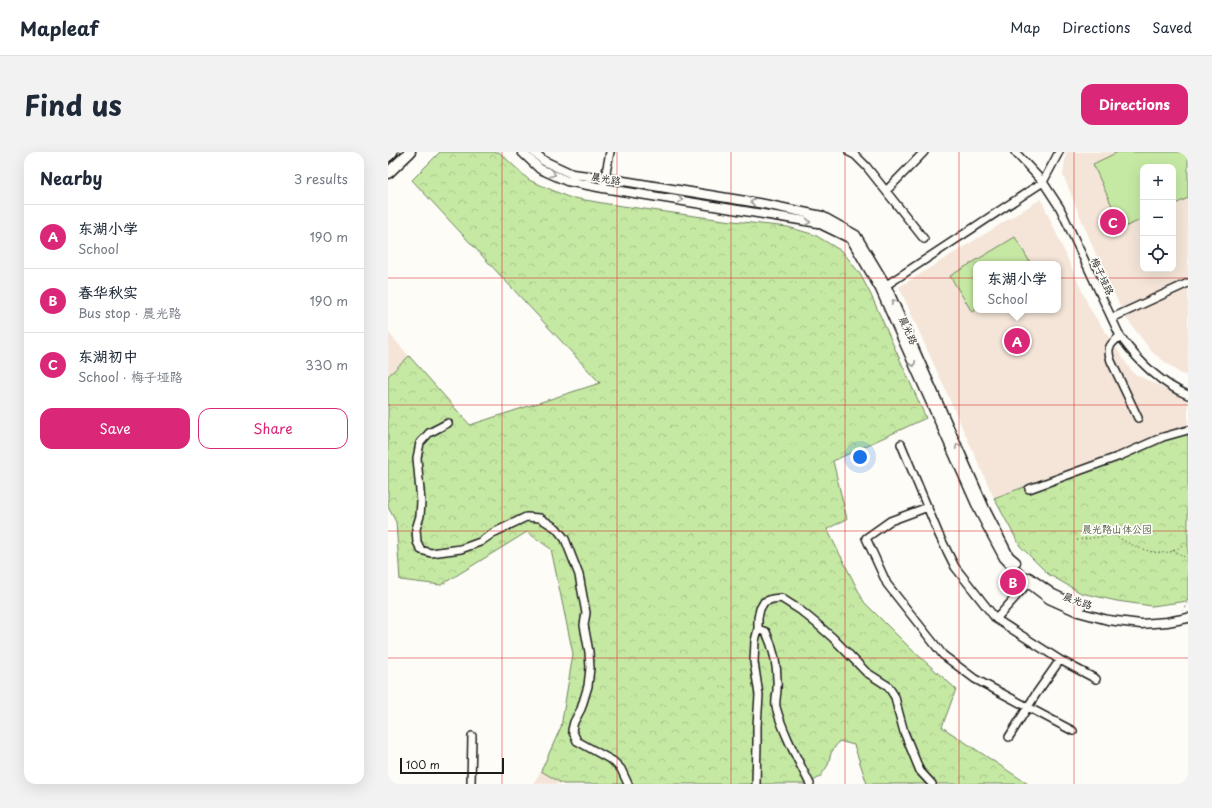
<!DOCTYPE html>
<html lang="en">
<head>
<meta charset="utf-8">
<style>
  body { margin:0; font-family:"Playpen Sans","LXGW WenKai TC",sans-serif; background:#f2f2f3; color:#1f2937 }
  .controls { position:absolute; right:12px; top:12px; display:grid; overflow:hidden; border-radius:8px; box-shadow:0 4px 16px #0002 }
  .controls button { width:36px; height:36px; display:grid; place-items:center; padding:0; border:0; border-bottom:1px solid #e0e1e3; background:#fff; color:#1f2937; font:20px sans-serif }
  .scale { position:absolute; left:12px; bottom:10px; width:104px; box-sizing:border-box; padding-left:4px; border:2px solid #1c1c1c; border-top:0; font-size:11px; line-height:14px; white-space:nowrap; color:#1c1c1c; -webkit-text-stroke:3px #fdfcf7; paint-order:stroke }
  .you { position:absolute; left:472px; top:305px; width:14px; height:14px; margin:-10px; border:3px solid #fff; border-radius:50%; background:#1a73e8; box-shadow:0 0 0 6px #1a73e833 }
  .badge { display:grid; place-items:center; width:26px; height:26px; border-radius:50%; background:#db2777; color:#fff; font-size:13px; font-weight:700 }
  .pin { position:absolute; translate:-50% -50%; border:2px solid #fff; box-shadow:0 1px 4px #0006 }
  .popup { position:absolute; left:585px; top:109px; width:88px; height:52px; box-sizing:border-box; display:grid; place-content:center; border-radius:8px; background:#fff; filter:drop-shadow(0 1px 3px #0005); font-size:13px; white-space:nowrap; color:#747a83 }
  .popup b { font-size:15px; color:#1f2937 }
  .popup::after { content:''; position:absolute; left:50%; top:100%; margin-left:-8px; border:8px solid transparent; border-top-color:#fff }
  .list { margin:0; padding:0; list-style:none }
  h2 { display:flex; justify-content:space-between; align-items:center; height:52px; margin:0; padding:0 16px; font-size:17px }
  h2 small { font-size:13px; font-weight:400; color:#747a83 }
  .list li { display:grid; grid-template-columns:26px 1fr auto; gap:12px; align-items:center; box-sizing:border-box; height:64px; padding:0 16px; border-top:1px solid #e0e1e3 }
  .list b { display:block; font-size:15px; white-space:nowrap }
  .list p { margin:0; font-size:13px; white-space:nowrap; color:#747a83 }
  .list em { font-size:13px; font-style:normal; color:#747a83 }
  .actions { display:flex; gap:8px; padding:12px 16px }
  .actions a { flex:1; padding:9px 0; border:1px solid #db2777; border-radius:12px; text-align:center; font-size:14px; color:#db2777 }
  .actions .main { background:#db2777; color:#fff }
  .icon { flex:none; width:22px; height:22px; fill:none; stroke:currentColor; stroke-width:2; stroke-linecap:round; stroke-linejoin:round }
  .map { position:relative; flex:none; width:800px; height:632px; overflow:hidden; border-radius:12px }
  header { display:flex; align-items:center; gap:24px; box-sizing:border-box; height:56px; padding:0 20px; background:#fff; border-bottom:1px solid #e0e1e3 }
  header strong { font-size:19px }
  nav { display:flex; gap:22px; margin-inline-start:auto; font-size:14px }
  .intro { display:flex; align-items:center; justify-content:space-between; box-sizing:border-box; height:96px; padding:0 24px }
  h1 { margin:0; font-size:28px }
  .button { padding:10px 18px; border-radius:12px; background:#db2777; color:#fff; font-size:14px; font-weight:700 }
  main { display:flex; gap:24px; padding:0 24px }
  aside { flex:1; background:#fff; border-radius:12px; box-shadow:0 4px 16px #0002 }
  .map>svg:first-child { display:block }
  .built { fill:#f4e5d8; fill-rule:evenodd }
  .forest { fill:url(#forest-crowns); stroke:#708260 }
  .pitch { fill:#c5e9a3; stroke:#708260 }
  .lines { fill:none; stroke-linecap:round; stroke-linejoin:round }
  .minor-casing { stroke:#1c1c1c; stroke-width:10 }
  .major-casing { stroke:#1c1c1c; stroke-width:11 }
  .highway-casing { stroke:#1c1c1c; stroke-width:13 }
  .path { stroke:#1c1c1c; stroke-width:1; stroke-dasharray:1 3; stroke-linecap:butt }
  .minor { stroke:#fdfcf7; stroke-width:7 }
  .major { stroke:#fdfcf7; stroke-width:8 }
  .highway { stroke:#fdfcf7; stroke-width:10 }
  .oneway { stroke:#989794 }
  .grid { fill:none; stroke:#d62828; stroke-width:1; stroke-opacity:0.55 }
  .labels { text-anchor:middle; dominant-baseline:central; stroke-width:3.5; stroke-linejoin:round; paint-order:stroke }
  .street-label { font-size:10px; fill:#1c1c1c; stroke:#fdfcf7 }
  .park-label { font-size:10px; fill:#4f5a44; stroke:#fdfcf7 }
</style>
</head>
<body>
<header>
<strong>Mapleaf</strong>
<nav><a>Map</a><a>Directions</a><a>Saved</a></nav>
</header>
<div class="intro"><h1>Find us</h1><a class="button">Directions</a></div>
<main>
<aside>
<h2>Nearby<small>3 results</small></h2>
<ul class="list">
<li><span class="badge">A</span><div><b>东湖小学</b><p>School</p></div><em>190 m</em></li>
<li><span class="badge">B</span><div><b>春华秋实</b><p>Bus stop · 晨光路</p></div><em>190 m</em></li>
<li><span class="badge">C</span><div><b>东湖初中</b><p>School · 梅子垭路</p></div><em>330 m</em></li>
</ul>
<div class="actions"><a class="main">Save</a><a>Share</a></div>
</aside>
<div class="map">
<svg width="800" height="632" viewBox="0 0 800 632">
  <defs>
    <pattern id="forest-crowns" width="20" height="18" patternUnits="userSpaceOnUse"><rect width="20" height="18" fill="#c5e9a3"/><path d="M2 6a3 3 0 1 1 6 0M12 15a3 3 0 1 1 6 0" fill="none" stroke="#a9c78c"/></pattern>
  </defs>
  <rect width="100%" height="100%" fill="#fdfcf7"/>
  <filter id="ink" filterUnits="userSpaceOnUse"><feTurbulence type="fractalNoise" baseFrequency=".025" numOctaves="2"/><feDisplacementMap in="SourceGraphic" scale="8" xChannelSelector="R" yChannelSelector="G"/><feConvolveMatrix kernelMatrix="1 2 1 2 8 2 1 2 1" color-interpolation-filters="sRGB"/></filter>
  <g filter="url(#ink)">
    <path class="built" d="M678,0H800V224L793,222L764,200L738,166L714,117L675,23ZM755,15H785V117H755Z
      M653,47L702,157L745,221L800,248V275L606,346L511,135ZM588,112H670V158H588Z
      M0,180L21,204L0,224Z
      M153,619L175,632H145Z"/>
    <path class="forest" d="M52,0H111L141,28L180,45L220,52L336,68L400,75L427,83L455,100L472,122L483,143L538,266L445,309L459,367L439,377L476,450L523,497L568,537L554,575L640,632H479L466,593L451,589L443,601L440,613L432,625L420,632H175L153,619L173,575L185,502L163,397L139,380L53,433L12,428L8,370L0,355V224L21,204L82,273L212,231L24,28Z
      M800,275V449L764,454L729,449L693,441L660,422L632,394L606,346Z"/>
    <path class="pitch" d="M730,0H800V46L785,53V15H755V67L734,76L705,12Z
      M627,85L643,112H588V158L584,160L562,124Z"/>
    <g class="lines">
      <g class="minor-casing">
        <path id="minor" d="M461,0L467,3L478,14L536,87
          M627,0L655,30L672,56L732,184C750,209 771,231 800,243
          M215,36L222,0
          M498,39L536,0
          M494,136L655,30L671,0
          M724,166L800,131
          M732,184C722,193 718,195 723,209L750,266
          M60,271L41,281L32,291L29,306L33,350L32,364L28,377L29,390L33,398L43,401L73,397L92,390L105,381L138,365L152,366L168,376L177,387L191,423L198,461L196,473L201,500L202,516L200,534L193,557L186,570L184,578L189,589L225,609L233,617L240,632
          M513,292L551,383L567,415L608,467L672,508L708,527
          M641,337L732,304L775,285L800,278
          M540,355L502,369L478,386L499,432L555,503L587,527L685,579
          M608,467L640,431
          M370,477L378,480C387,499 390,516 389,537C389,543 387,549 388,555C395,581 410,608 422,632
          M621,585L648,542L672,508
          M83,632L84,584
          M368,632L369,592V574L371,543L366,510L367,489L370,477V466L372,457L376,450L384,447L393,446L412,458L429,472L445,486L478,520L500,534L507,545L510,558L516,580L532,619L544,632"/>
      </g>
      <g class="major-casing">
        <path id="major" d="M134,0L152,17L179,29L215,36L430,71L463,87L492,137L592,361L616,406L640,431L661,447L690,460L720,468L753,472L779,470L800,466
          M146,0L156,9L184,22L217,26L376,52L434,64L468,83L498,133L598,359L621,404L628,410
          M641,425L665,442L693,455"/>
      </g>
      <g class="highway-casing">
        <path id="highway" d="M0,4L4,0
          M0,21L22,0"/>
      </g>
      <path class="path" d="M709,373C730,385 760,407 785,399C790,397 796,392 800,388
        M689,388L726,383
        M785,398L800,407
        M795,459L800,448"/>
      <use href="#minor" class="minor"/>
      <use href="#major" class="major"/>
      <use href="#highway" class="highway"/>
    </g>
    <defs><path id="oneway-chevron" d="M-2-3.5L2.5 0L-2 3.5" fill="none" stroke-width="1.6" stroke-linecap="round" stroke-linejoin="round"/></defs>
    <g class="oneway">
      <use href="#oneway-chevron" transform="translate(165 22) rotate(23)"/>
      <use href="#oneway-chevron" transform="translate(292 48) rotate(9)"/>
      <use href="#oneway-chevron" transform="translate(365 50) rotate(-171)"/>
      <use href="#oneway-chevron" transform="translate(420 70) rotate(9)"/>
      <use href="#oneway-chevron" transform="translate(506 150) rotate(-114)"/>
      <use href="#oneway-chevron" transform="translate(525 212) rotate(66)"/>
      <use href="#oneway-chevron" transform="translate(570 294) rotate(-114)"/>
    </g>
  </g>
  <path class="grid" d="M114,0V632M229,0V632M343,0V632M457,0V632M571,0V632M686,0V632M0,126H800M0,253H800M0,379H800M0,506H800"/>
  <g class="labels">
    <g class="street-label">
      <text transform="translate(218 26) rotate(10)">晨光路</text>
      <text transform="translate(715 124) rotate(65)">梅子垭路</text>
      <text transform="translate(521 178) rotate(66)">晨光路</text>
      <text transform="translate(690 448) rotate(20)">晨光路</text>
    </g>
    <g class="park-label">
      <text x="729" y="376">晨光路山体公园</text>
    </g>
  </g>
</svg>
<div class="controls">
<button>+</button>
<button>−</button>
<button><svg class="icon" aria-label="locate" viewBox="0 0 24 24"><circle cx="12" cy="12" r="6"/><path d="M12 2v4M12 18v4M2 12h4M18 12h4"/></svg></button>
</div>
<div class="scale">100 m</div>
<div class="you"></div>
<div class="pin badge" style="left:629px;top:189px">A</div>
<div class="popup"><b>东湖小学</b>School</div>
<div class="pin badge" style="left:625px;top:430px">B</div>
<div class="pin badge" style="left:725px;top:70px">C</div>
</div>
</main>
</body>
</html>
